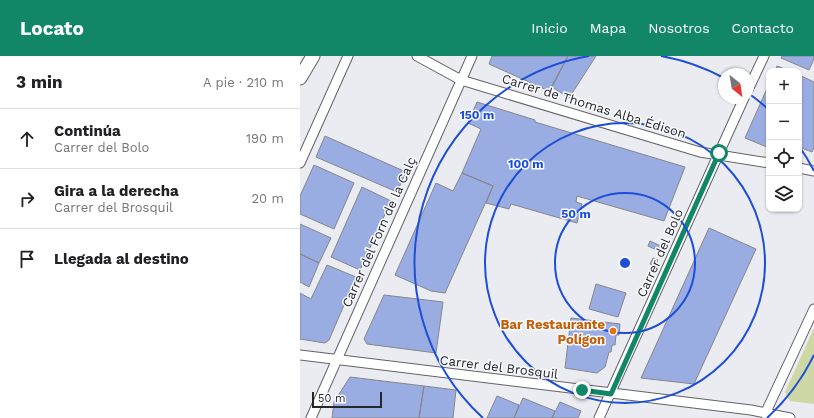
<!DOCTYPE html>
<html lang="es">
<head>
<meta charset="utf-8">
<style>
  body { margin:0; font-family:"Work Sans",sans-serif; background:#f2f2f2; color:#202124 }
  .controls { position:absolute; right:12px; top:12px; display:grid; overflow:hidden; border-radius:8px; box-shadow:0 1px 3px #0004 }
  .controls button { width:36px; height:36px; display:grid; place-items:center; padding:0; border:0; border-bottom:1px solid #e0e0e0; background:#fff; color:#202124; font:20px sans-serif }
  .compass { position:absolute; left:418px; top:12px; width:36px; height:36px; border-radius:50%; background:#fff; box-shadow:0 1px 3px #0004; rotate:150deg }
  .scale { position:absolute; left:12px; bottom:10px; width:70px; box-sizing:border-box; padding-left:4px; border:2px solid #262729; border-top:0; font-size:11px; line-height:14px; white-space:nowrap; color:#262729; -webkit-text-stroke:3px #f8fafe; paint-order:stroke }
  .stop { position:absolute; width:12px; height:12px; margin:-9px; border:3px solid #118767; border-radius:50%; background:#fff }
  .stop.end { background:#118767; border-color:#fff; box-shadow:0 1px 4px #0008 }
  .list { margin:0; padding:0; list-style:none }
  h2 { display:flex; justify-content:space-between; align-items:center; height:52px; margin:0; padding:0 16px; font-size:17px }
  h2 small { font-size:13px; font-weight:400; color:#757577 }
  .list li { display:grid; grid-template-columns:26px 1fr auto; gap:12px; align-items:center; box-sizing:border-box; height:60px; padding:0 16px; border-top:1px solid #e0e0e0 }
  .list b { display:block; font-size:15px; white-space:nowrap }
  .list p { margin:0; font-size:13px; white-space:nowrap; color:#757577 }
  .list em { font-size:13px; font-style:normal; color:#757577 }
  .icon { flex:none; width:22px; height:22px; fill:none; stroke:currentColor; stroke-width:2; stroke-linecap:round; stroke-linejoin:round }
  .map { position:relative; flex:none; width:514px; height:362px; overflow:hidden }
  header { display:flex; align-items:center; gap:24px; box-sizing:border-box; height:56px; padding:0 20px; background:#118767; color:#fff }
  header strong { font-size:19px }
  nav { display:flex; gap:22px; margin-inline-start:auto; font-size:14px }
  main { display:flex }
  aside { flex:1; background:#fff }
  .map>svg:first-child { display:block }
  .green { fill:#ced8a4 }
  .building { fill:#9aade3; stroke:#85868a }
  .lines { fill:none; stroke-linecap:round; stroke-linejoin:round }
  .street-casing { stroke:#616266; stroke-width:11 }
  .secondary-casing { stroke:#616266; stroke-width:15 }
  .street { stroke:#fff; stroke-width:9 }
  .secondary { stroke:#fff; stroke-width:13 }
  .route { stroke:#118767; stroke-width:5 }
  .ring { fill:none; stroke:#1d4ed8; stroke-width:2 }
  .food-dot { fill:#e8710a; stroke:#f8fafe; stroke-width:1.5 }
  .labels { text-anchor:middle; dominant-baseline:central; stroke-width:3; stroke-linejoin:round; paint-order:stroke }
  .street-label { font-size:13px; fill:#262729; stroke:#f8fafe }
  .food-label { font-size:13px; font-weight:bold; fill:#c56008; stroke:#f8fafe; text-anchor:end }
  .centre { fill:#1d4ed8; stroke:#f8fafe; stroke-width:2 }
  .ring-label { font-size:12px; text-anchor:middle; font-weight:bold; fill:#1d4ed8; stroke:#f8fafe; stroke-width:3; stroke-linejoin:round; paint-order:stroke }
</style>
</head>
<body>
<header>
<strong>Locato</strong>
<nav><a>Inicio</a><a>Mapa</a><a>Nosotros</a><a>Contacto</a></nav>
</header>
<main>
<aside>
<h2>3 min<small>A pie · 210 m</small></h2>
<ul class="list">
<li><svg class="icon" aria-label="ahead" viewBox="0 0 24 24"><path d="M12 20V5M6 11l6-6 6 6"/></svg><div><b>Continúa</b><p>Carrer del Bolo</p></div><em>190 m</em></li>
<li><svg class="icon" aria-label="right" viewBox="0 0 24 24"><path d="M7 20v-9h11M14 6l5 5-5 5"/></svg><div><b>Gira a la derecha</b><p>Carrer del Brosquil</p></div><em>20 m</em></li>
<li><svg class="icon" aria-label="arrive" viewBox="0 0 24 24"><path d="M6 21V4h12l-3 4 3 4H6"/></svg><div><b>Llegada al destino</b></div></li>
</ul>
</aside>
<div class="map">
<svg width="514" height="362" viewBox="0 0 514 362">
  <rect width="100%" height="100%" fill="#ebecf1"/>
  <path class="green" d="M514,272V348L490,345L485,336Z"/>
  <path class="building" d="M192,0H268L249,35L189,8Z
    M268,0H296L269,42L252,31Z
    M482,0H514V3L509,14L481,2Z
    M477,10L490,15H475Z
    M499,19L514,26V92L512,96L499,91Z
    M469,28V86L467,91L445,82Z
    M177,46L235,64V66L385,111L364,165L277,140L276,146L282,148L277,167L211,148L209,153L186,147L193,130L162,117L181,73L168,67Z
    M25,80L106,116L97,136L16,101Z
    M14,109L54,127L34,173L0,158V140Z
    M162,117L193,130L145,237L131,235L95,219L136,127L153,135Z
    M62,131L91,145L60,214L31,201Z
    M0,168L31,182L19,207L0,198Z
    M409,172L456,193L394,328L341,322Z
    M350,185L363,191L361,196L348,190Z
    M0,198L19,207L9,231L0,226Z
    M353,202L358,204L355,210L350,208Z
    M27,209L56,221L29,284L25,287L0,283V237L11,243Z
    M296,228L326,237L318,261L289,253Z
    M84,239L143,246L136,297L67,288L64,283Z
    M271,262L320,268L319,279H316L315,289H312L311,296H309L305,311L297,317L265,312Z
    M50,321L124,330L119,362H32L34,346Z
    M124,330L156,334L153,362H119Z
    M197,340L219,349L214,362H187Z
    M223,342L255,355L252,362H214Z
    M260,346L281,355L278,362H252Z"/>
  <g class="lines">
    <g class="street-casing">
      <path id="street" d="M117,0L161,24L400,96L469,107
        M448,34L464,0
        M0,107L48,0
        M499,112L514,115
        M0,299L451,354L490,362
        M465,358L514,253
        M11,362L172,0
        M299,362L444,42"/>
    </g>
    <g class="secondary-casing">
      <path id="secondary" d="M0,22L13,0"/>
    </g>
    <use href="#street" class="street"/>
    <use href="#secondary" class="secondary"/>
  </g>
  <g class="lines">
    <path class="route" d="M282,334L311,338L419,97"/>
  </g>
  <g class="ring">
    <circle cx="325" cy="207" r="70"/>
    <circle cx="325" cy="207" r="140"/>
    <path d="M514 299A210 210 0 0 1 467 362M183 362A210 210 0 0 1 289 0M361 0A210 210 0 0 1 424 22M448 37A210 210 0 0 1 468 53M499 90A210 210 0 0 1 514 115"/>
  </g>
  <circle class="food-dot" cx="313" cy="275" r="4"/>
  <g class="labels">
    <g class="street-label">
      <text transform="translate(294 50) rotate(17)">Carrer de Thomas Alba Édison</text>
      <text transform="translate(79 176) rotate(-66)">Carrer del Forn de la Calç</text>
      <text transform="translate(360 197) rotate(-66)">Carrer del Bolo</text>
      <text transform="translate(199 311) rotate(7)">Carrer del Brosquil</text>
    </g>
    <g class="food-label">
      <text x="305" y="268">Bar Restaurante<tspan x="305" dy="15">Polígon</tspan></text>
    </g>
  </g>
  <circle cx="325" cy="207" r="6" class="centre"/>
  <g class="ring-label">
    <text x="177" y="63">150 m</text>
    <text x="226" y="112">100 m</text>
    <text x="276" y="162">50 m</text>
  </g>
</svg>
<div class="controls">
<button>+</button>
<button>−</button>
<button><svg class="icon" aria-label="locate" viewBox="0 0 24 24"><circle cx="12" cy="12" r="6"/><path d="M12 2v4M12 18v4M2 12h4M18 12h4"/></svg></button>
<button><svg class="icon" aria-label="layers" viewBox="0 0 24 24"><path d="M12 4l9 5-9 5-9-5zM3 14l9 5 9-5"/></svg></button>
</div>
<svg class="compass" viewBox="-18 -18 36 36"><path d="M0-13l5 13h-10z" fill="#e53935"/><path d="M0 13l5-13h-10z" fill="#757577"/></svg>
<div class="scale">50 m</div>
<div class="stop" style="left:419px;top:97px"></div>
<div class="stop end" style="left:282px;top:334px"></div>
</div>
</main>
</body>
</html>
